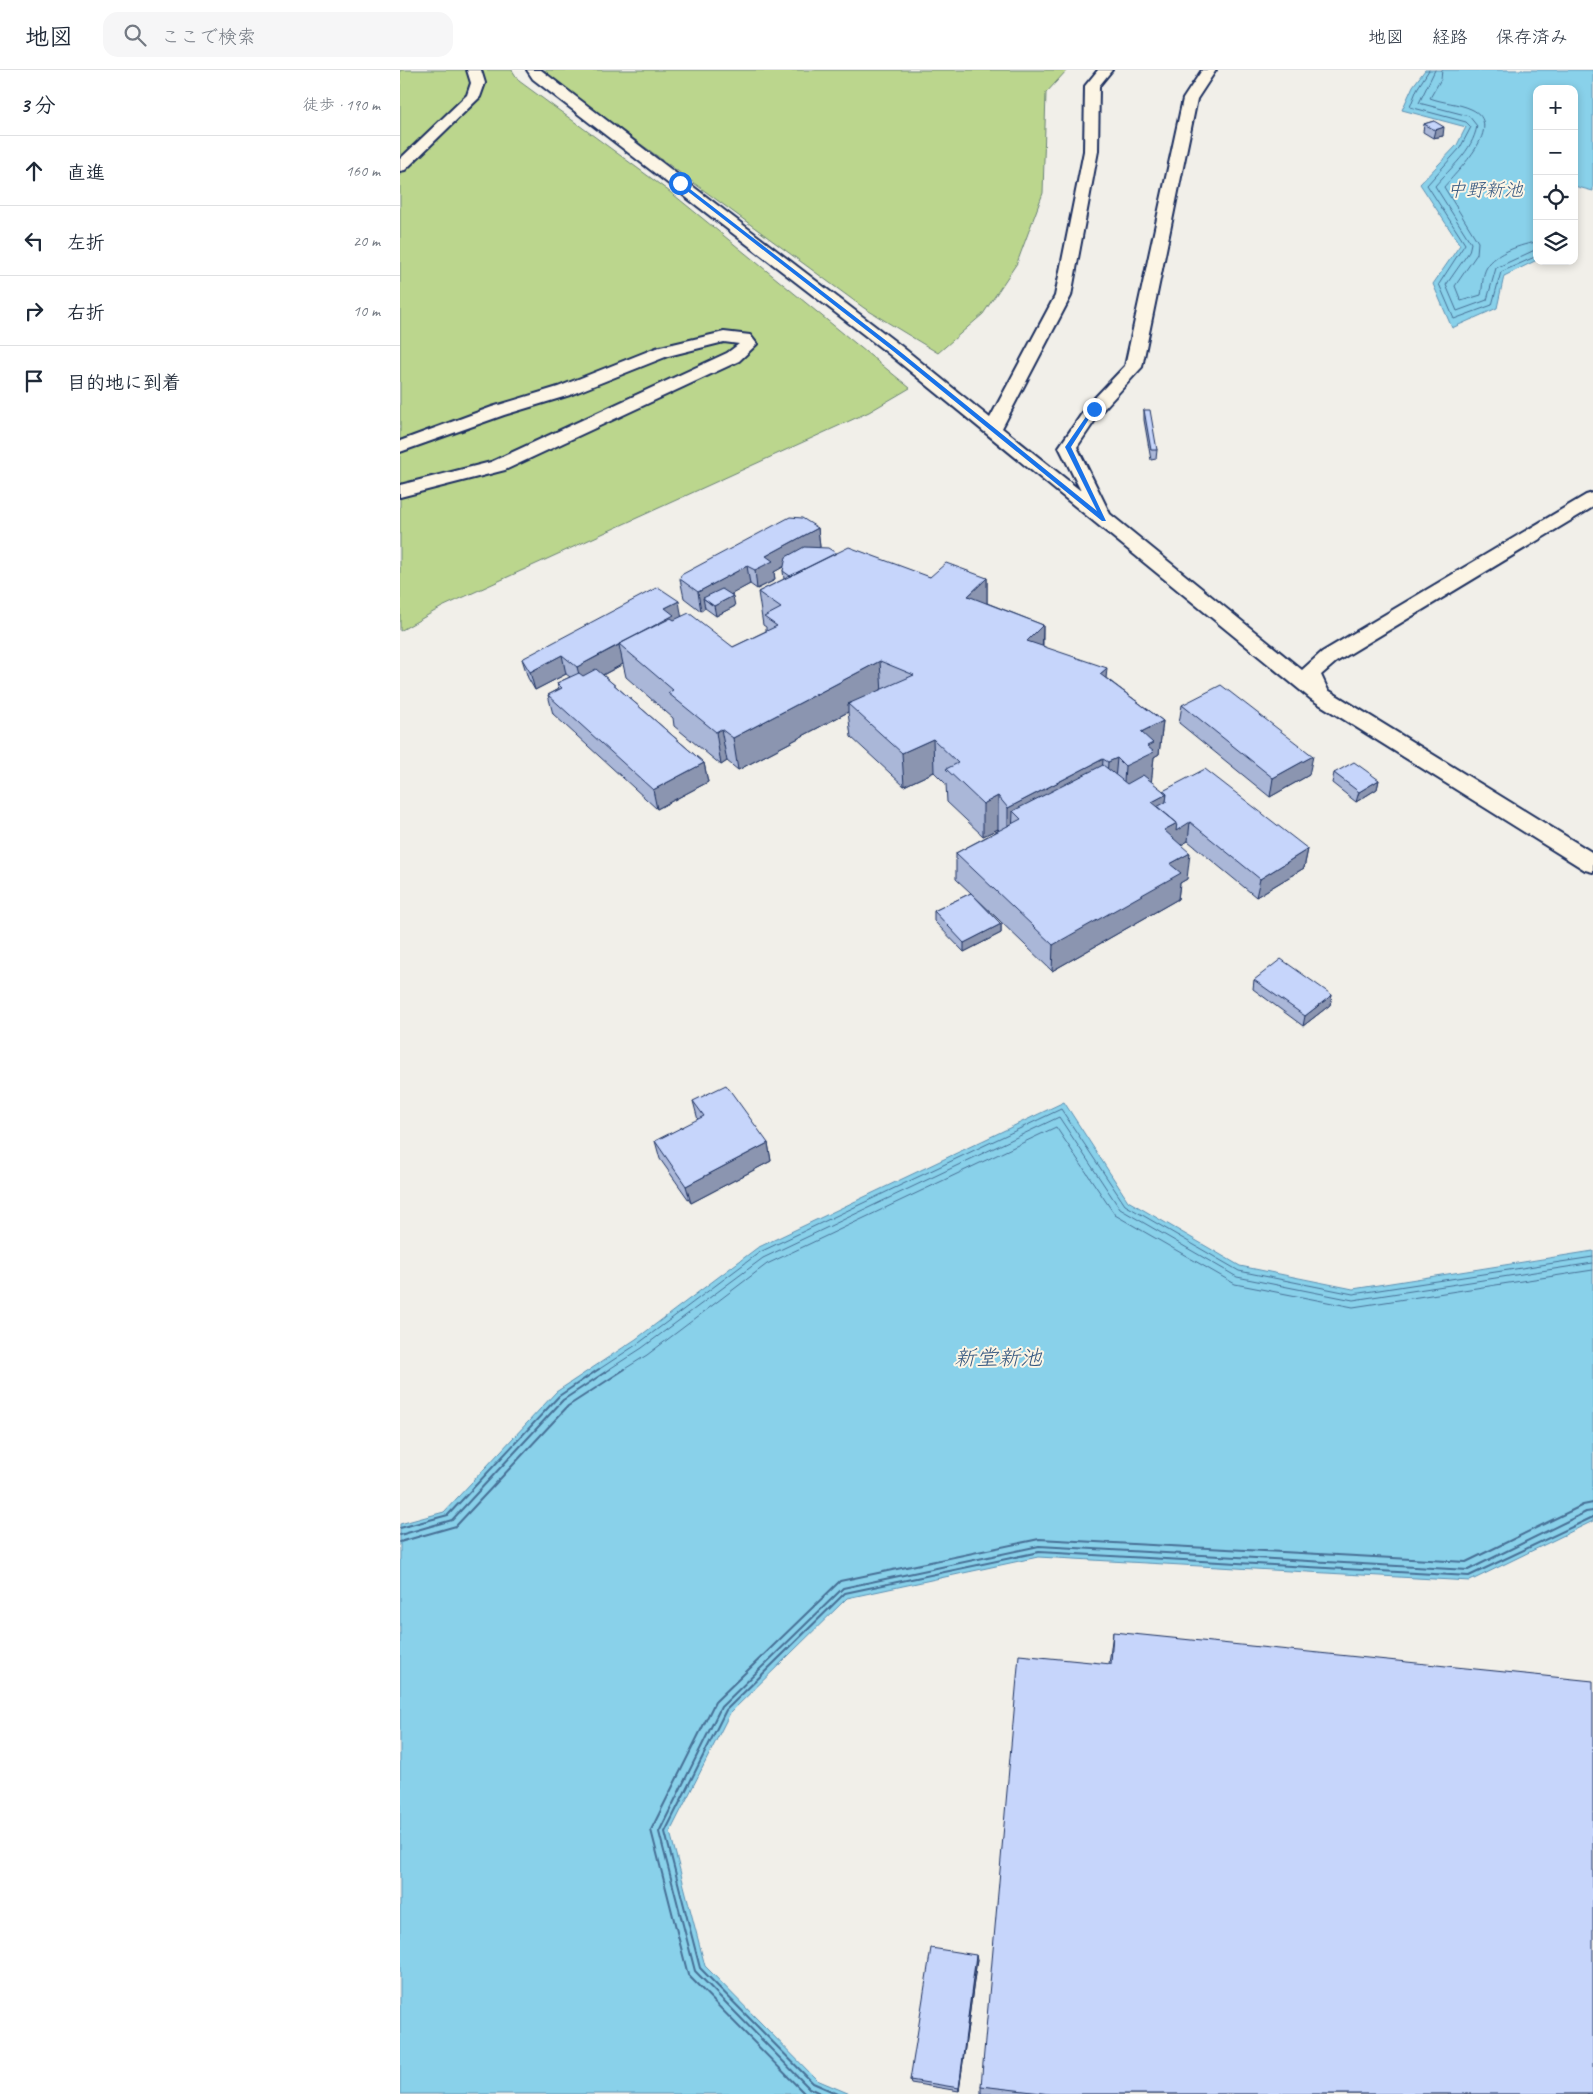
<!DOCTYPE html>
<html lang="ja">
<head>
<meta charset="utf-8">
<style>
  body { margin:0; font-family:Caveat,"Klee One",sans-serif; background:#f6f6f7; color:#1f2937 }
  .controls { position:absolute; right:15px; top:15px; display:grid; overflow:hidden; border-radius:10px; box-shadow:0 2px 8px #0003 }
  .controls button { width:45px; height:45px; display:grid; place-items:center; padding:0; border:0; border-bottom:1px solid #e0e1e3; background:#fff; color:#1f2937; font:25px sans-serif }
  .stop { position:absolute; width:15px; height:15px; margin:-11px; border:4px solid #1a73e8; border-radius:50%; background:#fff }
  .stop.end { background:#1a73e8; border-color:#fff; box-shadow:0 1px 5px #0008 }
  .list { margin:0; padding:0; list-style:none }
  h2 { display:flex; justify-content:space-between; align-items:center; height:65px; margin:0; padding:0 20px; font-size:21px }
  h2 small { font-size:16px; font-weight:400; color:#747a83 }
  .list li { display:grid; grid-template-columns:32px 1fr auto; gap:15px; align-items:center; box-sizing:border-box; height:70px; padding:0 20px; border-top:1px solid #e0e1e3 }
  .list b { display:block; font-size:19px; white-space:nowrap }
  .list em { font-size:16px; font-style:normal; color:#747a83 }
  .icon { flex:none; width:28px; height:28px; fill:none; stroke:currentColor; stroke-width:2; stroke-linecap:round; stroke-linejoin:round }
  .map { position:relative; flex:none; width:1193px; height:2024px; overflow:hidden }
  header { display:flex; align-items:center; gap:30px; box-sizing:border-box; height:70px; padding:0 25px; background:#fff; border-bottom:1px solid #e0e1e3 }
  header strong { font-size:24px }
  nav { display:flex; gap:28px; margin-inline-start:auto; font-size:18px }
  .search { width:350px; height:45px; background:#f6f6f7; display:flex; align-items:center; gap:12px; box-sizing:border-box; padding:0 18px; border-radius:15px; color:#747a83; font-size:19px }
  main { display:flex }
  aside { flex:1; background:#fff }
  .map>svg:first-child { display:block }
  .green { fill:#bbd68d; stroke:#6b8276 }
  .water { fill:#89d1ea; stroke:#5d90b2 }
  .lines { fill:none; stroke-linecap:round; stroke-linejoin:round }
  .shore-far1 { stroke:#477096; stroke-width:1 }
  .shore { stroke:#477096; stroke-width:2 }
  .lane-casing { stroke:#1b2f5e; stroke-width:4 }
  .lane { fill:#fcf5e5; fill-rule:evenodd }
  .wall { fill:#aab7d8; stroke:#1b2f5e }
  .shaded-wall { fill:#8b95b0; stroke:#1b2f5e }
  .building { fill:#c6d5fb; stroke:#1b2f5e }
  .route { fill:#1a73e8 }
  .labels { text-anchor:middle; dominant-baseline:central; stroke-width:4; stroke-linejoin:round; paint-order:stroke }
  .far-water-label { font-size:19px; font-style:italic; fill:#365881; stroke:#fcf5e5 }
  .water-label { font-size:22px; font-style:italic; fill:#365881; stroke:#fcf5e5 }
</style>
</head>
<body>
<header>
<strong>地図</strong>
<div class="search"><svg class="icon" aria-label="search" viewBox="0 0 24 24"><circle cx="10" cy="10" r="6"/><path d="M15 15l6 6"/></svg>ここで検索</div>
<nav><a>地図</a><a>経路</a><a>保存済み</a></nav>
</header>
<main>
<aside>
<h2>3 分<small>徒歩 · 190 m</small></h2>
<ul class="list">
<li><svg class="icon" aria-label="ahead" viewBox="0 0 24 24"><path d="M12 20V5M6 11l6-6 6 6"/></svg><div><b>直進</b></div><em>160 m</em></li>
<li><svg class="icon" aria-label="left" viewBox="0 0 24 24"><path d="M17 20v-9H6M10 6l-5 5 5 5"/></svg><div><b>左折</b></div><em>20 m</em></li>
<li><svg class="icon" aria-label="right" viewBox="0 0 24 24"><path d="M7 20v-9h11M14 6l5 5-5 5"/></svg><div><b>右折</b></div><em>10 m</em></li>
<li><svg class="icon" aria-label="arrive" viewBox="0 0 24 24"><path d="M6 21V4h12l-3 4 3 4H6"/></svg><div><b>目的地に到着</b></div></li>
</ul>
</aside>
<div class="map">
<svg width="1193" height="2024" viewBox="0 0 1193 2024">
  <rect width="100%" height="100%" fill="#f1efe9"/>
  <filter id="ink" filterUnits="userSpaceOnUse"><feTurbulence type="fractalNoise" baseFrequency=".02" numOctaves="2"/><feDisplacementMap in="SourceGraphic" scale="10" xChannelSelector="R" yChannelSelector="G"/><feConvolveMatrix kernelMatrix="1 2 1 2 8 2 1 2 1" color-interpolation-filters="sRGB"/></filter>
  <g filter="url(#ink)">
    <path class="green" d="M0,0H112L119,11L274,125L510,318L469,342L42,537L0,561Z
      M140,0H667L646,23L643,123L617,193L583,244L538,283L464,238Z"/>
    <path class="water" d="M1025,0H1193V121L1174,116V19H1137V190L1104,206L1097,238L1052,258L1033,214L1060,175L1020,114L1057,75L1066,57L1002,40L1013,16Z
      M664,1032L728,1131L840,1196L953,1219L1193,1181V1451L1070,1511L638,1487L447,1528L330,1643L270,1762L305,1896L417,2010L450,2024H0V1454L44,1442L156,1322L236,1269L357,1178Z"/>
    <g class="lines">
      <path class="shore-far1" d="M1029,0L1017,19L1010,37L1066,52L1071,57L1060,78L1027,115L1065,174L1039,214L1054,249L1092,235L1101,202L1137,186
        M1035,0L1019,33L1069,46L1077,56C1072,82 1051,97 1035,116L1071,173L1069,182L1046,215L1057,241L1087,230L1096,198L1137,179
        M1042,0L1041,9L1030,28C1043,33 1058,33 1071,39C1107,55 1057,101 1044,117L1078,172L1077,184L1055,216L1061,231L1081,225C1083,216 1082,205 1087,197C1095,183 1122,174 1137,172
        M198,1300L239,1273L360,1182L661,1039L725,1135L839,1201L953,1224L1193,1187
        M208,1300L242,1278L363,1188L659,1047L720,1139L837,1207L953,1230L1193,1193
        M223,1300L247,1285L367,1194L656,1057L715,1145L835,1214L953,1237L1193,1200"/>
      <path class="shore" d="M0,1458L48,1445L159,1326L199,1299
        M0,1465L52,1450L163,1330L210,1299
        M0,1472L56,1456L168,1336L225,1299
        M405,2024L288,1905L251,1760L315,1632L440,1511L639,1469L1066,1492L1183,1435L1193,1433
        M422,2024L409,2018L295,1901L259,1762L321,1637L443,1518L639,1476L1068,1500L1186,1442L1193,1441
        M438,2024L413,2013L300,1898L265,1762L326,1640L445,1523L639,1482L1069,1506L1193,1447"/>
      <g class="lane-casing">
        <path id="lane" d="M67,0H81L85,13L80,27L5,100L0,101V89L67,25L71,13Z
          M127,0H141L501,276L590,348L655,226L684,81L685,16L698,0H712L699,16L698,81L671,226L602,358L681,421L659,377L688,335L725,296L783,29L802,0H816L797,29L742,297L700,343L677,377L710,444L902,600L922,582L1186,425L1193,423V437L936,592L921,605L928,620L1193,783V802L1185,800L911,629L489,284L133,9Z
          M324,262L350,265L357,274L339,291L105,400L0,427V415L91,392L327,283L339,274L324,272L268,286L170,325L104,345L0,382V371L92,337L158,317L256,278Z"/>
      </g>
      <use href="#lane" class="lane"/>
    </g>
    <path class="wall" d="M1034,51L1043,66L1033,68L1023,62L1024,54Z
      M744,340L757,380L756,389L751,390L744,350Z
      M418,458L420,477L419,478L436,483L530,507L587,508V533L643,555V576L706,608L763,651L759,684L754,687L751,712L763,721L908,779L904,798L856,827L788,771L781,775L787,809L780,813L778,829L652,901L571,823L601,854V863L564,882L534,851V841L571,823L556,809V783L599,760L598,759L583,766L547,732L546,714L534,702L504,716L451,667L448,642L338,700L327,691L321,695L274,656L273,648L226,607L223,594L203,605L304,693L308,712L257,739L153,644L148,625L159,619L157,613L170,607L166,604L135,620L128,608L122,589L282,546L333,577L366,561V557L363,555L358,522L384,509L383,501L384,496L374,502L375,510L357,519L350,514L331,524L335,536L316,546L305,538L301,541L284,528L280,509Z
      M782,635L909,705L870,727L779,653Z
      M934,703L979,710L977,719L956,732L932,713Z
      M854,910L932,925L930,935L903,956L853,919Z
      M293,1031L368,1073L371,1091L291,1133L260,1089L255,1071L298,1050Z
      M713,1562L1193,2024H581V2016L709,1594Z
      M577,1889L559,2021L511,2013L510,2010Z"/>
    <path class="shaded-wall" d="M1044,57L1043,66L1033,68L1035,60Z
      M418,458L420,477L374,502L375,510L357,519L355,500L366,486Z
      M347,496L350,514L312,535L303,528L305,538L301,541L298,522Z
      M587,508V541L568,526Z
      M333,526L335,536L316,546L314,536Z
      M279,531L282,550L234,588L265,538Z
      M643,555L642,588L627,571Z
      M219,575L223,594L182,616L177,597Z
      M162,585L166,604L135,620L130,602Z
      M480,591L482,624L448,634V642L338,700L333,668Z
      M707,598L704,630L700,604Z
      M763,651L759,684L754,687L751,715L723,728L725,696L741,662Z
      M321,659L327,691L321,695L316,662Z
      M533,669L534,702L504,716L502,683Z
      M913,686L909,705L870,727L873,708Z
      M717,688L714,721L706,725L708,692Z
      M703,689L701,721L621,749L613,741L612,767L608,770V738Z
      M304,693L308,712L257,739L253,720Z
      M979,710L977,719L956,732L959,722Z
      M767,724L764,751L752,732Z
      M598,726V759L583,766V734Z
      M790,752L788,771L761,787L764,760L777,753Z
      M908,779L904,798L856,827L860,809Z
      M790,783L787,809L780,813L778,829L652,901L653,875L770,794Z
      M601,854V863L564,882V873Z
      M932,925L930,935L903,956L905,946Z
      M368,1073L371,1091L291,1133L286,1116Z
      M576,1885L577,1889L559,2021V2018Z"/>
    <path class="building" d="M1034,51L1044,57L1035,60L1024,54Z
      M744,340H750L757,380H751Z
      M390,447L402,448L418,458L366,486L373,491L355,500L347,496L298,522L280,509L281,505Z
      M404,477L428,478L436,483L390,506L383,501L386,487Z
      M449,477L530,507L546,493L587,508L568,526L643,555L627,571L707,598L700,604L763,651L741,662L753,673L747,676L754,682L725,696L717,688L708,692L703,689L608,738L598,726L583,734L546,699L558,693L533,669L502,683L448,634L514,605L480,591L333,668L321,659L316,662L268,623L273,620L219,574L271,548L274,550L289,543L333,577L377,556L364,547L381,538L358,522Z
      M258,517L279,531L265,538L274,545L177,597L162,585L130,602L122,589Z
      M322,519L333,526L314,536L303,528Z
      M196,599L304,693L253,720L148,625L162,618L157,613L179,603L183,606Z
      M821,615L913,686L873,708L782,635Z
      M954,692L979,710L959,722L934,703Z
      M703,695L727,714L743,705L767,724L752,732L777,753L764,760L790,783L770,794L781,803L653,875L556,783L621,749L613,741Z
      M805,699L908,779L860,809L790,752L776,761L777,753L757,737L766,732L767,724L763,721Z
      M571,823L601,854L564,873L534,841Z
      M881,889L932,925L905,946L854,910Z
      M326,1015L368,1073L286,1116L255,1071L304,1046L293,1031Z
      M713,1562L1193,1611V2024H650L581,2016L619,1585L711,1594Z
      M531,1878L576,1885L559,2018L510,2010Z"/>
  </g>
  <path class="route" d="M281,112L497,279L697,441L665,377L692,338H696L671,377L706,451H702L493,281L277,113Z"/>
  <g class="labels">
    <g class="far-water-label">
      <text x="1085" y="120">中野新池</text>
    </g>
    <g class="water-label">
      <text x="598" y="1288">新堂新池</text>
    </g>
  </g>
</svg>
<div class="controls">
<button>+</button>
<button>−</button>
<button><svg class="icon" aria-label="locate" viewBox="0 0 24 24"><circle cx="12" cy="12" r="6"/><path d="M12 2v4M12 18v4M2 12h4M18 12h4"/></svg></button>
<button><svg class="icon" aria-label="layers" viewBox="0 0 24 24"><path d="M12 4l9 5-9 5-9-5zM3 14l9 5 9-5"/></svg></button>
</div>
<div class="stop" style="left:280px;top:113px"></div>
<div class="stop end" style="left:694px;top:339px"></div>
</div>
</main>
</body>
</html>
